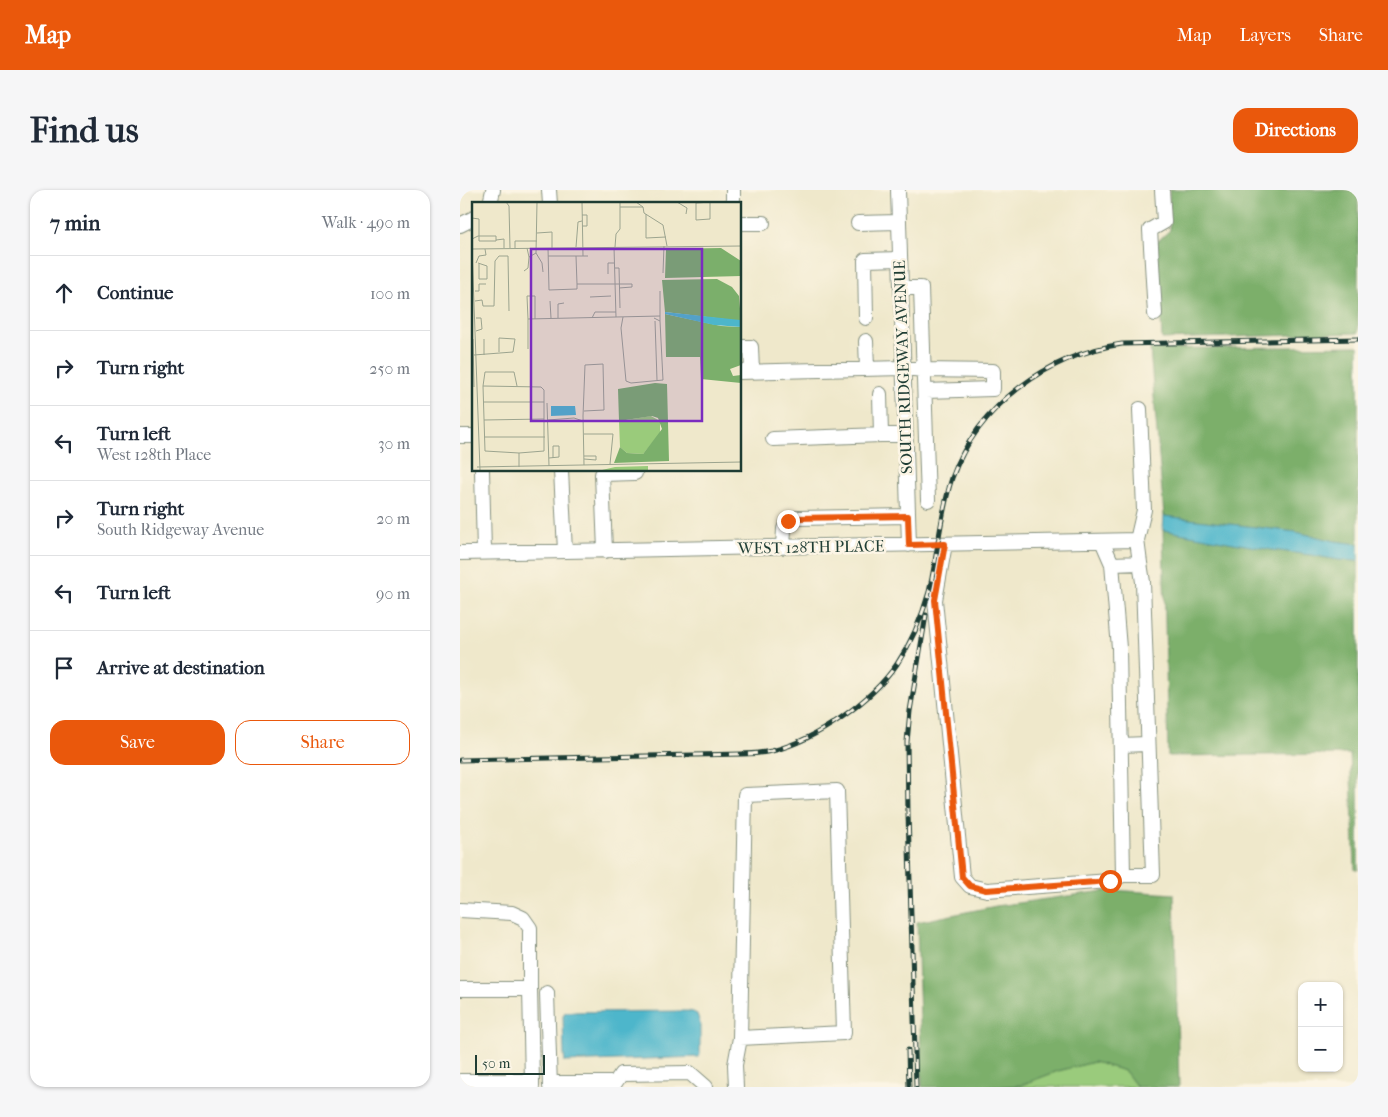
<!DOCTYPE html>
<html lang="en">
<head>
<meta charset="utf-8">
<style>
  body { margin:0; font-family:"IM FELL French Canon",serif; background:#f6f6f7; color:#1f2937 }
  .controls { position:absolute; right:15px; bottom:15px; display:grid; overflow:hidden; border-radius:10px; box-shadow:0 1px 4px #0004 }
  .controls button { width:45px; height:45px; display:grid; place-items:center; padding:0; border:0; border-bottom:1px solid #e0e1e3; background:#fff; color:#1f2937; font:25px sans-serif }
  .scale { position:absolute; left:15px; bottom:12px; width:70px; box-sizing:border-box; padding-left:5px; border:2px solid #1f3d34; border-top:0; font-size:14px; line-height:18px; white-space:nowrap; color:#1f3d34; -webkit-text-stroke:4px #fcf5e5; paint-order:stroke }
  .stop { position:absolute; width:15px; height:15px; margin:-11px; border:4px solid #ea580c; border-radius:50%; background:#fff }
  .stop.end { background:#ea580c; border-color:#fff; box-shadow:0 1px 5px #0008 }
  .list { margin:0; padding:0; list-style:none }
  h2 { display:flex; justify-content:space-between; align-items:center; height:65px; margin:0; padding:0 20px; font-size:21px }
  h2 small { font-size:16px; font-weight:400; color:#747a83 }
  .list li { display:grid; grid-template-columns:32px 1fr auto; gap:15px; align-items:center; box-sizing:border-box; height:75px; padding:0 20px; border-top:1px solid #e0e1e3 }
  .list b { display:block; font-size:19px; white-space:nowrap }
  .list p { margin:0; font-size:16px; white-space:nowrap; color:#747a83 }
  .list em { font-size:16px; font-style:normal; color:#747a83 }
  .actions { display:flex; gap:10px; padding:15px 20px }
  .actions a { flex:1; padding:11px 0; border:1px solid #ea580c; border-radius:15px; text-align:center; font-size:18px; color:#ea580c }
  .actions .main { background:#ea580c; color:#fff }
  .icon { flex:none; width:28px; height:28px; fill:none; stroke:currentColor; stroke-width:2; stroke-linecap:round; stroke-linejoin:round }
  .map { position:relative; flex:none; width:898px; height:897px; overflow:hidden; border-radius:15px }
  header { display:flex; align-items:center; gap:30px; box-sizing:border-box; height:70px; padding:0 25px; background:#ea580c; color:#fff }
  header strong { font-size:24px }
  nav { display:flex; gap:28px; margin-inline-start:auto; font-size:18px }
  .intro { display:flex; align-items:center; justify-content:space-between; box-sizing:border-box; height:120px; padding:0 30px }
  h1 { margin:0; font-size:35px }
  .button { padding:12px 22px; border-radius:15px; background:#ea580c; color:#fff; font-size:18px; font-weight:700 }
  main { display:flex; gap:30px; padding:0 30px }
  aside { flex:1; background:#fff; border-radius:15px; box-shadow:0 1px 4px #0004 }
  .map>svg:first-child { display:block }
  .green { fill:#9acb7b; stroke:#5c8458 }
  .forest { fill:#7baf6b; stroke:#4d7650 }
  .water { fill:#4db6cb; stroke:#367a80 }
  .lines { fill:none; stroke-linecap:round; stroke-linejoin:round }
  .minor-casing { stroke:#879280; stroke-width:16 }
  .minor { stroke:#fff; stroke-width:14 }
  .rail-casing { stroke:#1f3d34; stroke-width:5 }
  .rail { stroke:#fcf5e5; stroke-width:3; stroke-dasharray:9; stroke-linecap:butt }
  .route { stroke:#ea580c; stroke-width:6 }
  .labels { text-anchor:middle; dominant-baseline:central; stroke-width:5; stroke-linejoin:round; paint-order:stroke }
  .street-label { font-size:16px; fill:#1f3d34; stroke:#fcf5e5 }
  .inset-road { fill:none; stroke:#9ca48f; stroke-width:1 }
  .view { fill:#7b2cbf; fill-opacity:0.15; stroke:#7b2cbf; stroke-width:2.5 }
  .inset-edge { fill:none; stroke:#1f3d34; stroke-width:2.5 }
</style>
</head>
<body>
<header>
<strong>Map</strong>
<nav><a>Map</a><a>Layers</a><a>Share</a></nav>
</header>
<div class="intro"><h1>Find us</h1><a class="button">Directions</a></div>
<main>
<aside>
<h2>7 min<small>Walk · 490 m</small></h2>
<ul class="list">
<li><svg class="icon" aria-label="ahead" viewBox="0 0 24 24"><path d="M12 20V5M6 11l6-6 6 6"/></svg><div><b>Continue</b></div><em>100 m</em></li>
<li><svg class="icon" aria-label="right" viewBox="0 0 24 24"><path d="M7 20v-9h11M14 6l5 5-5 5"/></svg><div><b>Turn right</b></div><em>250 m</em></li>
<li><svg class="icon" aria-label="left" viewBox="0 0 24 24"><path d="M17 20v-9H6M10 6l-5 5 5 5"/></svg><div><b>Turn left</b><p>West 128th Place</p></div><em>30 m</em></li>
<li><svg class="icon" aria-label="right" viewBox="0 0 24 24"><path d="M7 20v-9h11M14 6l5 5-5 5"/></svg><div><b>Turn right</b><p>South Ridgeway Avenue</p></div><em>20 m</em></li>
<li><svg class="icon" aria-label="left" viewBox="0 0 24 24"><path d="M17 20v-9H6M10 6l-5 5 5 5"/></svg><div><b>Turn left</b></div><em>90 m</em></li>
<li><svg class="icon" aria-label="arrive" viewBox="0 0 24 24"><path d="M6 21V4h12l-3 4 3 4H6"/></svg><div><b>Arrive at destination</b></div></li>
</ul>
<div class="actions"><a class="main">Save</a><a>Share</a></div>
</aside>
<div class="map">
<svg width="898" height="897" viewBox="0 0 898 897">
  <rect width="100%" height="100%" fill="#fcf5e5"/>
  <filter id="ink" filterUnits="userSpaceOnUse"><feTurbulence type="fractalNoise" baseFrequency=".02" numOctaves="2"/><feDisplacementMap in="SourceGraphic" scale="10" xChannelSelector="R" yChannelSelector="G"/><feConvolveMatrix kernelMatrix="1 2 1 2 8 2 1 2 1" color-interpolation-filters="sRGB"/></filter>
  <filter id="wash" filterUnits="userSpaceOnUse"><feTurbulence type="fractalNoise" baseFrequency=".0096" numOctaves="4" result="noise"/><feDisplacementMap in="SourceGraphic" scale="20" xChannelSelector="R" yChannelSelector="G"/><feGaussianBlur stdDeviation="1.12" result="paint"/><feColorMatrix in="noise" values="0 0 0 0 0 0 0 0 0 0 0 0 0 0 0 0 0 1.4 0 .05"/><feComposite in="paint" operator="in"/></filter>
  <g filter="url(#wash)">
    <rect width="100%" height="100%" fill="#efe8cb"/>
    <path class="green" d="M634,872L665,881L677,897H533L561,895L598,881Z"/>
    <path class="forest" d="M709,0H898V143L702,149L697,52L710,40Z
      M898,156V354L875,351L836,342L704,326L690,159Z
      M703,340L812,360L851,365L879,370L898,371V680H895L890,564L708,566Z
      M651,700L714,704L719,897H677L665,881L634,872L598,881L561,895L533,897H462L457,732L536,716Z"/>
    <path class="water" d="M704,326L836,342L875,351L898,354V371L879,370L851,365L812,360L703,340Z
      M228,821L233,822L237,824L240,833V865L238,867L105,872L104,865L103,826L105,822Z"/>
  </g>
  <g filter="url(#ink)">
    <g class="lines">
      <g class="minor-casing">
        <path id="minor" d="M89,0L90,14
          M273,0V14
          M438,0L449,355
          M30,14L33,0
          M280,33H303
          M398,33L439,32
          M0,35L14,28
          M441,98H461L468,310
          M695,124L690,40L704,32L702,0
          M406,128L405,70L440,69
          M406,151L407,179
          M280,157H291L292,181
          M280,182L443,178L464,180L533,181V199L465,201
          M420,204L421,245H446
          M0,246H14
          M313,249L421,245
          M22,280L24,362
          M101,280L105,361
          M642,351L652,374L680,373L677,350L684,320L680,219
          M485,354L475,410L502,687L510,696L527,700L650,691L663,685H693L683,392L680,373
          M323,357L324,339L328,331L337,328L448,326
          M145,361L142,284L175,283
          M0,363L677,350
          M652,374L659,458L663,685
          M661,555L687,554
          M0,720L52,723L63,728L70,738V799
          M0,799H70L72,891
          M87,803L90,897
          M0,891H72V897
          M90,893H155L161,884L230,883L246,897
          M276,897L275,875L280,848L285,605L377,601L384,843L280,848"/>
      </g>
      <use href="#minor" class="minor"/>
      <g class="rail-casing">
        <path id="rail" d="M0,570L282,564C292,564 302,563 312,561C356,550 411,512 437,474C451,453 462,427 469,402C478,364 480,324 492,288C518,215 588,165 662,154L898,149
          M448,860L449,897
          M456,897L448,623L447,552L450,521L466,425"/>
      </g>
      <use href="#rail" class="rail"/>
    </g>
  </g>
  <g class="lines" filter="url(#ink)">
    <path class="route" d="M328,331L337,328L448,326L449,355L485,354L475,410L502,687L510,696L526,700L650,691"/>
  </g>
  <g class="labels">
    <g class="street-label">
      <text transform="translate(443 177) rotate(-92)">SOUTH RIDGEWAY AVENUE</text>
      <text transform="translate(351 357) rotate(-1)">WEST 128TH PLACE</text>
    </g>
  </g>
  <g transform="translate(12 12)">
    <rect width="269" height="269" fill="#efe8cb"/>
    <path d="M179,214L188,219V231L171,252L155,251L148,245L147,219ZM176,264V268H130L143,265Z" fill="#9acb7b"/>
    <path d="M249,46L269,59V74L193,76L194,47ZM245,77L260,85L267,94L269,119L193,110L190,78ZM193,112L249,124L269,125V163L258,167L261,174L269,173V181L229,177L228,155H194ZM183,181L195,182L197,259L142,261L148,245L155,251L171,252L190,227L186,216L180,214L147,219L146,187Z" fill="#7baf6b"/>
    <path d="M193,110L268,118L269,125L242,123L193,112ZM103,204L104,213L79,214V204Z" fill="#4db6cb"/>
    <path class="inset-road" d="M34,0L37,4L38,46M110,0L111,54M164,0L171,5L172,11L191,23L195,44M205,0L215,6L214,12M238,1V17L224,18V1L239,0M148,5H171M174,12V36L194,35M110,13H115V24H110M0,16L7,17V39H24V34H6L0,37M65,31L80,30V46M24,38L32,37V46M104,45L106,20L110,19M142,45L144,115M143,45L144,32L148,27V0M43,46V39H65M55,46L57,55L64,51L65,0M76,46L77,88L105,87V82M0,47L269,44M0,47L8,268M64,51L70,61L71,70M76,54H116M104,54L105,82H160V85L147,86M4,61L7,54L14,53L13,47M6,61L15,64V77H7V62M143,66H147L148,106M52,69L56,66L57,55M191,71L192,44M136,72V61H142M3,89H7V82H14M118,95L139,94M3,99L10,98L11,104H22L23,59L27,54H36L37,109M78,99L79,116M151,115L149,126L154,179L159,181L191,178L188,119M4,116H9L10,127L4,129M86,116V102L92,101M120,116L123,110H144M182,116L188,119V89M56,117L55,94H63V117M183,119L185,178M1,137L2,185M12,137V153M56,147V117L188,114M2,153L41,150L43,137L27,136V150M11,184L13,170H42L45,184M12,200H72V217M75,201L77,264M112,209L132,208L131,162L113,163L111,214L112,263M12,218L72,217V249L47,251M76,218L102,216L111,219M112,232H141L138,262M12,235H73M112,254H124V258L112,257M77,256L87,255V244H81V256M5,265L269,260M47,265V251L13,249L11,184L69,185L72,188V200"/>
    <path class="view" d="M59,47H230V219H59Z"/>
    <rect width="269" height="269" class="inset-edge"/>
  </g>
</svg>
<div class="controls">
<button>+</button>
<button>−</button>
</div>
<div class="scale">50 m</div>
<div class="stop" style="left:650px;top:691px"></div>
<div class="stop end" style="left:328px;top:331px"></div>
</div>
</main>
</body>
</html>
